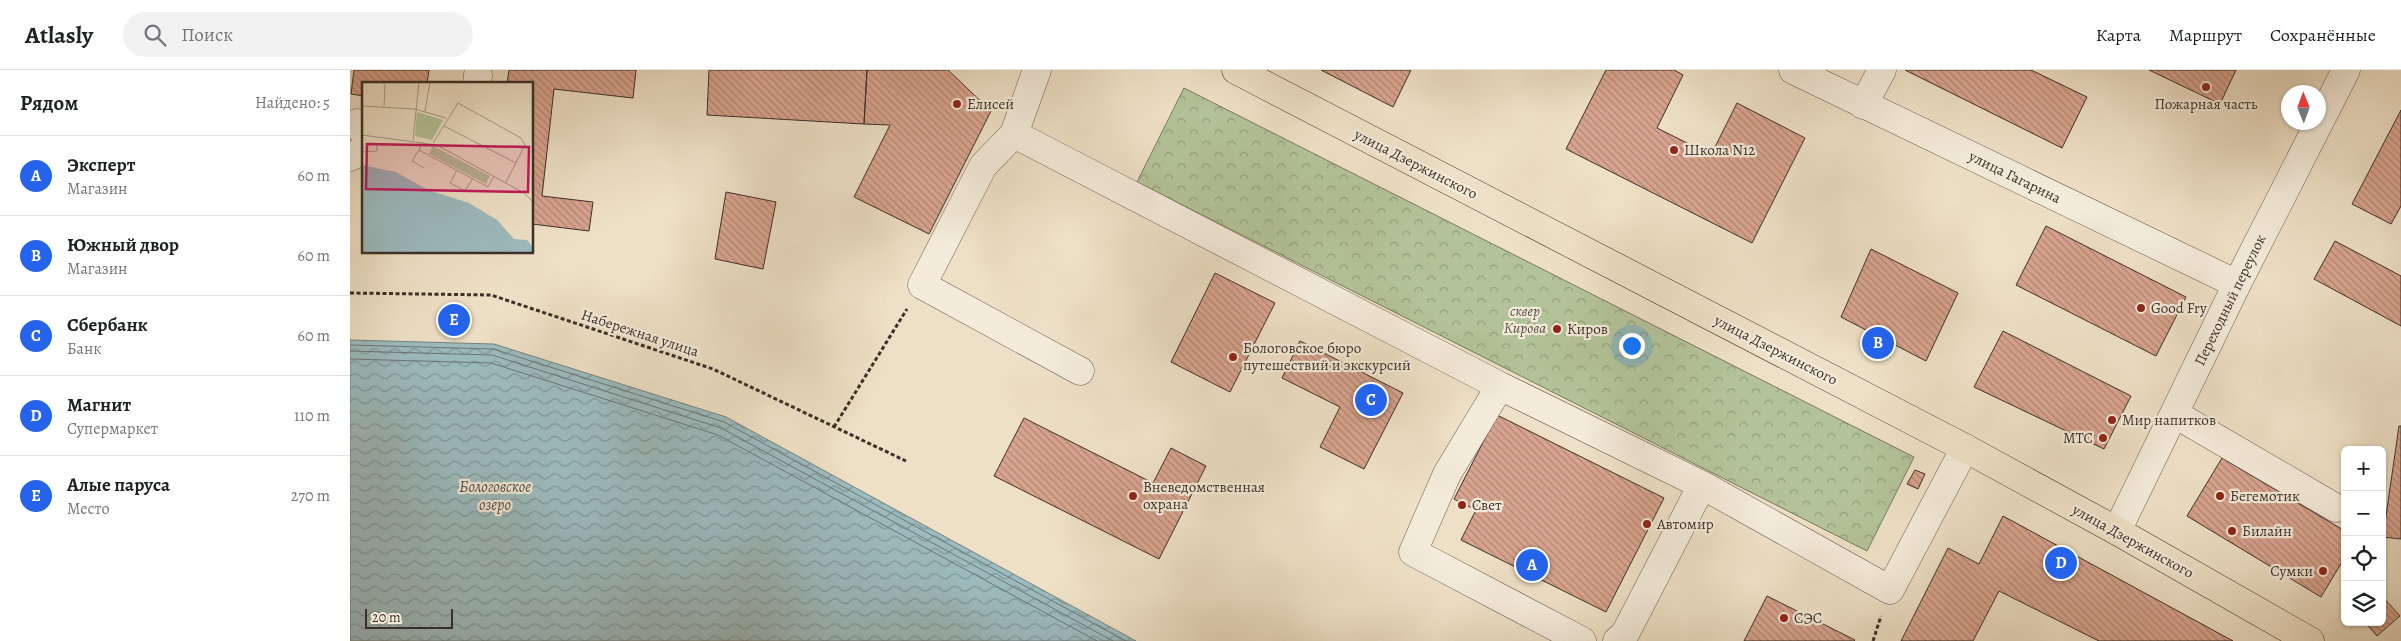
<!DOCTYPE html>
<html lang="ru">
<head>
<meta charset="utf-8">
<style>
  body { margin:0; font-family:Alegreya,serif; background:#f2f2f2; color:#202124 }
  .controls { position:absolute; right:15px; bottom:15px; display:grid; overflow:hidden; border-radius:8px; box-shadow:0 1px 4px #0004 }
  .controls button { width:45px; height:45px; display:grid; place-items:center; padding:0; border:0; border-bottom:1px solid #e0e0e0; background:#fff; color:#202124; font:25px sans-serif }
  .compass { position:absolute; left:1931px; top:15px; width:45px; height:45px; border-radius:50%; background:#fff; box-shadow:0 1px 4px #0004; rotate:359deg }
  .scale { position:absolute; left:15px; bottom:12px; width:88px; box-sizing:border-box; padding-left:5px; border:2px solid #3b3029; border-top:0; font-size:14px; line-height:18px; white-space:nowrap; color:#3b3029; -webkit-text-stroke:4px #f4ebda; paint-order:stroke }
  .you { position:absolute; left:1281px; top:275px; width:18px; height:18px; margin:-12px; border:4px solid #fff; border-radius:50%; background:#1a73e8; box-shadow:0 0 0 8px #1a73e833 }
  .badge { display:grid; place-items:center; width:32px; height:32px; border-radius:50%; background:#2563eb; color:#fff; font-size:16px; font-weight:700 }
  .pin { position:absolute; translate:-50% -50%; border:2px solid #fff; box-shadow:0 1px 5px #0006 }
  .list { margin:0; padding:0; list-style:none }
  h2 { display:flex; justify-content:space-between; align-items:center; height:65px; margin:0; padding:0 20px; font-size:21px }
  h2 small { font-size:16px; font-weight:400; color:#757577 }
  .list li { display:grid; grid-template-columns:32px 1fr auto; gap:15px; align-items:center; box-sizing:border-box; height:80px; padding:0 20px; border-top:1px solid #e0e0e0 }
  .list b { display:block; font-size:19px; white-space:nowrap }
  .list p { margin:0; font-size:16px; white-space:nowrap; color:#757577 }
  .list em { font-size:16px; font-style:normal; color:#757577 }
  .icon { flex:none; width:28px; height:28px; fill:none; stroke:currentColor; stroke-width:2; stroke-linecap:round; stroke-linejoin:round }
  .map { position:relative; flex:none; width:2051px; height:571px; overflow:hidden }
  header { display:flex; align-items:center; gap:30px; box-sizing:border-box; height:70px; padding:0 25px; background:#fff; border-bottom:1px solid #e0e0e0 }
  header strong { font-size:24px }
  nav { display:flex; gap:28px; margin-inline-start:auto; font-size:18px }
  .search { width:350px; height:45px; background:#f2f2f2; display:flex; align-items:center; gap:12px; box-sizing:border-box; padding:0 18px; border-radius:28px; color:#757577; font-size:19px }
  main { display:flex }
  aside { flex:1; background:#fff }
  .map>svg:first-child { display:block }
  .forest { fill:url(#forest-crowns); stroke:#777a61 }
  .water { fill:url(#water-waves); stroke:#758382 }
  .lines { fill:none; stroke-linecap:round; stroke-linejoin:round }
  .shore { stroke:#6c7674; stroke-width:1 }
  .building { fill:url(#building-back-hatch); stroke:#3b3029 }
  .minor-casing { stroke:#685c50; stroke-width:29 }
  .major-casing { stroke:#3b3029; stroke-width:29 }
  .path { stroke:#3b3029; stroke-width:3; stroke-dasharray:4 2.5; stroke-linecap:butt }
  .minor { stroke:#f4ebda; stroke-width:28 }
  .major { stroke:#eee0c6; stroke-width:28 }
  .poi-dot { fill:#8f2418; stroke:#f4ebda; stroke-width:2 }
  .labels { text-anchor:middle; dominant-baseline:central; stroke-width:4.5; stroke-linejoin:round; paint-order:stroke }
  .poi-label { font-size:15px; fill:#3b3029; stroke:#f4ebda; text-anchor:start }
  .street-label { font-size:15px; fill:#3b3029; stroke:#f4ebda }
  .park-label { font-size:15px; font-style:italic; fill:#534d3f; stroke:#f4ebda }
  .water-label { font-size:16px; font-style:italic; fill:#53534e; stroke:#f4ebda }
  .inset-road { fill:none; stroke:#a69a87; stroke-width:1 }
  .view { fill:#c2185b; fill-opacity:0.15; stroke:#c2185b; stroke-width:2.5 }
  .inset-edge { fill:none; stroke:#3b3029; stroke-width:2.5 }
</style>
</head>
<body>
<header>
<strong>Atlasly</strong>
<div class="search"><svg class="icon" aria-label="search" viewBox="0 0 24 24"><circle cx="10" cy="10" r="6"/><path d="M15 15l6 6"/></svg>Поиск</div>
<nav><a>Карта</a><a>Маршрут</a><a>Сохранённые</a></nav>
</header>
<main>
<aside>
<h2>Рядом<small>Найдено: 5</small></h2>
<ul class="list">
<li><span class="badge">A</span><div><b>Эксперт</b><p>Магазин</p></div><em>60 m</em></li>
<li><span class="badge">B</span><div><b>Южный двор</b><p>Магазин</p></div><em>60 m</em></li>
<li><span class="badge">C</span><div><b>Сбербанк</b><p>Банк</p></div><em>60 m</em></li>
<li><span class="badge">D</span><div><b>Магнит</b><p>Супермаркет</p></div><em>110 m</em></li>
<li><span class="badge">E</span><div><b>Алые паруса</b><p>Место</p></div><em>270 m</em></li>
</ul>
</aside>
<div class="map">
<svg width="2051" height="571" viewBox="0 0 2051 571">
  <defs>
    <pattern id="forest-crowns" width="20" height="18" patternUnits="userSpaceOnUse" patternTransform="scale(1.25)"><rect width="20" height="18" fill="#b3c399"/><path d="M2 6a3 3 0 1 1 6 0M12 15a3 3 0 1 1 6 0" fill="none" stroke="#939f7d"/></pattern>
    <pattern id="water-waves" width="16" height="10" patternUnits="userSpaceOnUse" patternTransform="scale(1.25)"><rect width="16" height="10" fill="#9cbbbe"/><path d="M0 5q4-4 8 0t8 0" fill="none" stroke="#80989a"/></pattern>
    <pattern id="building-back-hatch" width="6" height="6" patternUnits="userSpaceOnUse" patternTransform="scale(1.25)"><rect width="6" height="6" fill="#d9a48f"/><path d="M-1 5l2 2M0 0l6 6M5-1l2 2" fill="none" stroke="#b18675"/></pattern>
  </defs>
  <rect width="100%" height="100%" fill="#eee0c6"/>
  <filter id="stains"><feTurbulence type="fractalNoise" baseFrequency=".004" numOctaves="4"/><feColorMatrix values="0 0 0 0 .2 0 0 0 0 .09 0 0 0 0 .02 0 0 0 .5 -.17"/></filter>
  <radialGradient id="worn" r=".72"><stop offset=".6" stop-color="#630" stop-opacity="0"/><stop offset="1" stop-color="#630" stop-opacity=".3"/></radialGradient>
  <path class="forest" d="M834,18L1564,387L1517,481L787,112Z"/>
  <path class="water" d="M0,270L144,274L376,347L786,571H0Z"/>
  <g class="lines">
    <path class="shore" d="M0,275L143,279L374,352L776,571
      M0,281L142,285L371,358L763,571
      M0,289L141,293L368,365L747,571"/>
  </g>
  <path class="building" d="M4,0H79L77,14H14V26L1,24Z
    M159,0H286L283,28L204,19L192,126L243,132L239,161L182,154V14H157Z
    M359,0H517L514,54L357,45Z
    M517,0H598L641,41L579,164L504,127L540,55L514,54Z
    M971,0H1061L1043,37Z
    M1256,0H1324L1333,5L1307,58L1361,85L1387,33L1455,68L1402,173L1216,79Z
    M1555,0H1681L1737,27L1712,78Z
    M1799,0H1886L1870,34Z
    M2051,40V136L2041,154L2002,134Z
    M376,122L426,132L413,199L365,189Z
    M1696,156L1836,227L1806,286L1666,215Z
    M1985,171L2051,206V256L1964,209Z
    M1521,179L1608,223L1576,291L1491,247Z
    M865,203L925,233L880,322L821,292Z
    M1653,261L1781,326L1754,379L1624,317Z
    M950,271L1053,323L1014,399L970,377L990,337L932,308Z
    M1147,345L1314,428L1256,542L1111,470L1126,440L1104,429Z
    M674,348L803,413L821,378L856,396L809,489L644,406Z
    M2049,356H2051V469L2033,467Z
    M1872,388L1995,461V487L1971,527L1837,446Z
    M1565,400L1575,404L1568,419L1557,414Z
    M1653,446L1883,571H1749L1649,521L1623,571H1551L1598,478L1629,494Z
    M1417,526L1505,570L1504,571H1394Z
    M2032,526L2050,546L2027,566L2015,552H2032Z"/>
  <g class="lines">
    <g class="minor-casing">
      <path id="minor" d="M687,0L664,64L1150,316L1352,415L1540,520L1615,378
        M1443,0L1887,214
        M127,14L128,5
        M1513,35L1532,0
        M7,53L14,63
        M664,64L633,96L572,215L730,301
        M0,87L14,80
        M1150,316L1097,404L1063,482L1232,571
        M1825,344L1986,438
        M1767,461L1887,214L1996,0
        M1267,571L1275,564L1352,415"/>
    </g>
    <g class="major-casing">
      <path id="major" d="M886,0L1615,378L1767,461L1960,571"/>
    </g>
    <path class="path" d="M0,223L141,225L363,299L556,391
      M484,357L557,239
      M1523,571L1531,546"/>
    <use href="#minor" class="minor"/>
    <use href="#major" class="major"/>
  </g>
  <g class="poi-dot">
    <circle cx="1856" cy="17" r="5"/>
    <circle cx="607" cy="34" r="5"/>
    <circle cx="1324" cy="80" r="5"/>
    <circle cx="1791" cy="238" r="5"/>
    <circle cx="1207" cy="259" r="5"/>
    <circle cx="883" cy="287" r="5"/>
    <circle cx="1762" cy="350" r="5"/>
    <circle cx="1753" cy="368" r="5"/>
    <circle cx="783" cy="426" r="5"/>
    <circle cx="1870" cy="426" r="5"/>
    <circle cx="1112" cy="435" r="5"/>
    <circle cx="1297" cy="454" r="5"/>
    <circle cx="1882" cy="461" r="5"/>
    <circle cx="1973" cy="501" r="5"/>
    <circle cx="1434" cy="548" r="5"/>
  </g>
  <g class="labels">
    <g class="poi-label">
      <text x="617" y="34">Елисей</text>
      <text x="1856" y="34" text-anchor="middle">Пожарная часть</text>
      <text x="1334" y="80">Школа N12</text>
      <text x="1801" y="238">Good Fry</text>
      <text x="1217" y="259">Киров</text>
      <text x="893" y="278">Бологовское бюро<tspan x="893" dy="17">путешествий и экскурсий</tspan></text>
      <text x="1772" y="350">Мир напитков</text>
      <text x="1743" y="368" text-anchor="end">МТС</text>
      <text x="793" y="417">Вневедомственная<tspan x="793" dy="17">охрана</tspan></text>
      <text x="1880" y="426">Бегемотик</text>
      <text x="1122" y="435">Свет</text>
      <text x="1307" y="454">Автомир</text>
      <text x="1892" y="461">Билайн</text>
      <text x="1963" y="501" text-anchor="end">Сумки</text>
      <text x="1444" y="548">СЭС</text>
    </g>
    <g class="street-label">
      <text transform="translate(1066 94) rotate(27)">улица Дзержинского</text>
      <text transform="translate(1665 107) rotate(26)">улица Гагарина</text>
      <text transform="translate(1880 230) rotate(-64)">Переходный переулок</text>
      <text transform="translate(290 263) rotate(18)">Набережная улица</text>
      <text transform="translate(1426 280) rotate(27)">улица Дзержинского</text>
      <text transform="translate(1783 471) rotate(29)">улица Дзержинского</text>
    </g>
    <g class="park-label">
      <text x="1175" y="241">сквер<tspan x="1175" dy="17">Кирова</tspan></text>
    </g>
    <g class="water-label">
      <text x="145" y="417">Бологовское<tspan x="145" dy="18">озеро</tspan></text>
    </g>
  </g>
  <g transform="translate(12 12)">
    <rect width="171" height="171" fill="#eee0c6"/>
    <path d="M55,30L81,38L70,58L53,54ZM71,64L128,94L124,102L67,72Z" fill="#b3c399"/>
    <path d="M0,83L34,90L66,108L107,121L135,138L152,157L165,158L171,165V171H0Z" fill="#9cbbbe"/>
    <path class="inset-road" d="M20,0L23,3L22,24M0,24L53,27L84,36M63,29L68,0M82,44L154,81M0,53L75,63L162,111L172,121M51,58L57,0M60,61L57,68L126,105L132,94M71,61L96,21L159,56L163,63L144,100M57,68L50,79L62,86M0,70L15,69V62M95,88L88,101L103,109L111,96"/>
    <path class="view" d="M5,62L167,65L166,110L4,107Z"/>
    <rect width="171" height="171" class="inset-edge"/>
  </g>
  <rect width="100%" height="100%" filter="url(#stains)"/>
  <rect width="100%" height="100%" fill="url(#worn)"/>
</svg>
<div class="controls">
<button>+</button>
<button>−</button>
<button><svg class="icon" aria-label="locate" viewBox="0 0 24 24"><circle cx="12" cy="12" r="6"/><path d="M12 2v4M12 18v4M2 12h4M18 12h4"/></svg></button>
<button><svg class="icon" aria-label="layers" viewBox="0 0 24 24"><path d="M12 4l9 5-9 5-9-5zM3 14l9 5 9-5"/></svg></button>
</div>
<svg class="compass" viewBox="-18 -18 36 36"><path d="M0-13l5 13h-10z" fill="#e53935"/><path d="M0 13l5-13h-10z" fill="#757577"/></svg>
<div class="scale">20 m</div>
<div class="you"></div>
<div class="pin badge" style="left:1182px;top:495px">A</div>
<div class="pin badge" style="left:1528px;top:273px">B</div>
<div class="pin badge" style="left:1021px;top:330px">C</div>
<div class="pin badge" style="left:1711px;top:493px">D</div>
<div class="pin badge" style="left:104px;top:250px">E</div>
</div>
</main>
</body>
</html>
